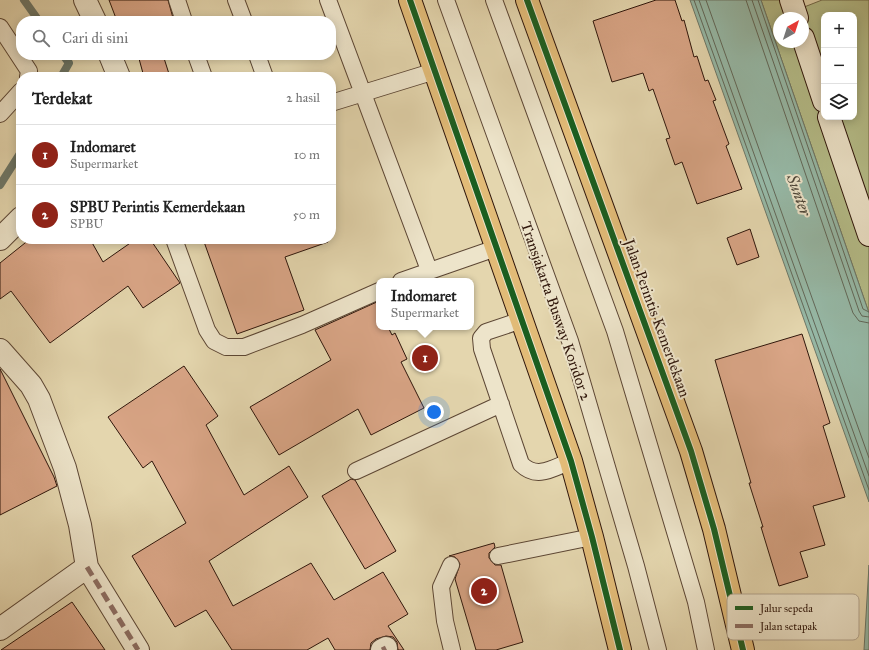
<!DOCTYPE html>
<html lang="id">
<head>
<meta charset="utf-8">
<style>
  body { margin:0; font-family:"IM FELL Great Primer",serif; background:#f2f2f2; color:#222 }
  .controls { position:absolute; right:12px; top:12px; display:grid; overflow:hidden; border-radius:8px; box-shadow:0 2px 10px #0003 }
  .controls button { width:36px; height:36px; display:grid; place-items:center; padding:0; border:0; border-bottom:1px solid #e0e0e0; background:#fff; color:#222; font:20px sans-serif }
  .compass { position:absolute; left:773px; top:12px; width:36px; height:36px; border-radius:50%; background:#fff; box-shadow:0 2px 10px #0003; rotate:39deg }
  .you { position:absolute; left:434px; top:412px; width:14px; height:14px; margin:-10px; border:3px solid #fff; border-radius:50%; background:#1a73e8; box-shadow:0 0 0 6px #1a73e833 }
  .badge { display:grid; place-items:center; width:26px; height:26px; border-radius:50%; background:#8f2418; color:#fff; font-size:13px; font-weight:700 }
  .pin { position:absolute; translate:-50% -50%; border:2px solid #fff; box-shadow:0 1px 4px #0006 }
  .popup { position:absolute; left:376px; top:278px; width:98px; height:52px; box-sizing:border-box; display:grid; place-content:center; border-radius:8px; background:#fff; filter:drop-shadow(0 1px 3px #0005); font-size:13px; white-space:nowrap; color:#767676 }
  .popup b { font-size:15px; color:#222 }
  .popup::after { content:''; position:absolute; left:50%; top:100%; margin-left:-8px; border:8px solid transparent; border-top-color:#fff }
  .list { margin:0; padding:0; list-style:none }
  h2 { display:flex; justify-content:space-between; align-items:center; height:52px; margin:0; padding:0 16px; font-size:17px }
  h2 small { font-size:13px; font-weight:400; color:#767676 }
  .list li { display:grid; grid-template-columns:26px 1fr auto; gap:12px; align-items:center; box-sizing:border-box; height:60px; padding:0 16px; border-top:1px solid #e0e0e0 }
  .list b { display:block; font-size:15px; white-space:nowrap }
  .list p { margin:0; font-size:13px; white-space:nowrap; color:#767676 }
  .list em { font-size:13px; font-style:normal; color:#767676 }
  .icon { flex:none; width:22px; height:22px; fill:none; stroke:currentColor; stroke-width:2; stroke-linecap:round; stroke-linejoin:round }
  .map { position:relative; flex:none; width:869px; height:650px; overflow:hidden }
  .search { position:absolute; background:#fff; box-shadow:0 2px 10px #0003; left:16px; top:16px; width:320px; height:44px; display:flex; align-items:center; gap:10px; box-sizing:border-box; padding:0 14px; border-radius:16px; color:#767676; font-size:15px }
  .panel { position:absolute; background:#fff; box-shadow:0 2px 10px #0003; left:16px; top:72px; width:320px; height:172px; border-radius:16px }
  .map>svg:first-child { display:block }
  .green { fill:#b5bd89; stroke:#726a4a; fill-rule:evenodd }
  .water { fill:#96b9a7; stroke:#6d7869 }
  .lines { fill:none; stroke-linecap:round; stroke-linejoin:round }
  .shore { stroke:#626859; stroke-width:1 }
  .stream { stroke:#6d7869; stroke-width:8 }
  .building { fill:#d9a586; stroke:#2f160b }
  .lane-casing { stroke:#5c4634; stroke-width:18 }
  .street-casing { stroke:#5c4634; stroke-width:24 }
  .secondary-casing { stroke:#2f160b; stroke-width:24 }
  .highway-casing { stroke:#2f160b; stroke-width:24 }
  .lane { stroke:#ede4ca; stroke-width:16 }
  .street { stroke:#ede4ca; stroke-width:22 }
  .secondary { stroke:#ede4ca; stroke-width:22 }
  .highway { stroke:#e2bb77; stroke-width:22 }
  .quiet { stroke:#8d6e63; stroke-width:5; stroke-dasharray:10 5; stroke-linecap:butt }
  .cycleway-casing { stroke:#ede4ca; stroke-width:8 }
  .cycleway { stroke:#1b5e20; stroke-width:6 }
  .labels { text-anchor:middle; dominant-baseline:central; stroke-width:4; stroke-linejoin:round; paint-order:stroke }
  .street-label { font-size:15px; fill:#2f160b; stroke:#ede4ca }
  .water-label { font-size:16px; font-style:italic; fill:#4e473a; stroke:#ede4ca }
  .key { fill:#ede4ca; stroke:#b4a691; stroke-width:1 }
  .key-label { font-size:11px; fill:#2f160b }
</style>
</head>
<body>
<div class="map">
<svg width="869" height="650" viewBox="0 0 869 650">
  <rect width="100%" height="100%" fill="#e4d6ae"/>
  <filter id="stains"><feTurbulence type="fractalNoise" baseFrequency=".005" numOctaves="4"/><feColorMatrix values="0 0 0 0 .2 0 0 0 0 .09 0 0 0 0 .02 0 0 0 .5 -.17"/></filter>
  <radialGradient id="worn" r=".72"><stop offset=".6" stop-color="#630" stop-opacity="0"/><stop offset="1" stop-color="#630" stop-opacity=".3"/></radialGradient>
  <path class="green" d="M761,0H790L794,11L822,0H869V313ZM824,15H854V117H824ZM779,18H803V42H779Z"/>
  <path class="water" d="M690,0H761L869,313V502Z
    M869,565V650H864Z"/>
  <g class="lines">
    <path class="shore" d="M694,0L869,490
      M699,0L869,476
      M706,0L869,458
      M746,0L853,313L859,321L869,323
      M752,0L859,311L862,316L869,317
      M758,0L863,309L869,312"/>
    <path class="stream" d="M24,0L39,21
      M61,77L69,63L63,55
      M0,185L21,152"/>
  </g>
  <path class="building" d="M109,0H168L173,18L164,21H117Z
    M656,0H675L682,21L684,20L694,57L697,56L705,81L708,80L716,100L713,101L729,144L726,146L742,189L697,204L682,162L675,165L666,139L670,138L653,89L649,91L643,73L612,82L593,21Z
    M138,55H163L170,77H144Z
    M750,229L759,257L737,265L727,238Z
    M30,239H90L103,262L136,239H150L180,283L143,308L128,286L50,343L11,291L0,299V263Z
    M203,239H327L328,242L285,257L304,310L237,334Z
    M379,301V327H388L392,335L395,333L407,359L401,362L424,408L371,435L358,409L279,455L250,407L331,360L315,330Z
    M802,334L830,423L823,426L845,497L813,506L825,545L800,552L808,577L779,586L761,527H763L749,483H751L715,360Z
    M184,366L218,416L206,425L244,495L289,466L308,497L209,561L233,606L311,563L334,600L383,572L408,614L388,626L404,650H398L397,642L393,637L386,636L376,639L371,643L370,650H335L328,638L307,650H232L206,610L175,627L132,556L186,523L152,461L143,468L108,417Z
    M0,369L54,477L57,486L0,515Z
    M351,479L355,480L396,551L365,569L322,496Z
    M494,543L495,547L489,553V558L495,565H501L523,642L496,650H476L455,579L460,564L455,557L449,556Z
    M72,602L105,650H1Z"/>
  <g class="lines">
    <g class="lane-casing">
      <path id="lane" d="M177,0L184,21
        M236,0L244,21
        M328,0L429,270
        M446,0L570,341L636,566L658,650
        M494,0L615,331L696,602L706,650
        M0,27L29,71L28,77
        M196,55L204,77
        M257,55L265,77
        M331,103L435,71
        M0,114L21,91
        M174,239L207,330L214,341L226,347H244L302,325L379,291
        M401,281L496,248
        M522,320L486,332L481,338L482,349L521,464C537,480 553,468 571,461
        M356,471L501,404
        M498,556L592,537
        M451,565L441,587L445,621L452,650"/>
    </g>
    <g class="street-casing">
      <path id="street" d="M85,0L95,21
        M110,55L119,77
        M0,239L21,218
        M0,350L31,385L39,399L65,468L80,525L87,567L138,650
        M0,629L87,567
        M382,650L386,648"/>
    </g>
    <g class="secondary-casing">
      <path id="secondary" d="M791,0L797,18
        M803,38L824,101
        M829,117L869,235"/>
    </g>
    <g class="highway-casing">
      <path id="highway" d="M410,0L571,461L592,537L620,650
        M527,0L691,451L714,529L743,650"/>
    </g>
    <use href="#lane" class="lane"/>
    <use href="#street" class="street"/>
    <use href="#secondary" class="secondary"/>
    <use href="#highway" class="highway"/>
    <path class="quiet" d="M87,567L138,650
      M382,650L386,648"/>
    <g class="cycleway-casing">
      <path id="cycleway" d="M410,0L571,461L592,537L620,650
        M527,0L691,451L714,529L743,650"/>
    </g>
    <use href="#cycleway" class="cycleway"/>
  </g>
  <g class="labels">
    <g class="street-label">
      <text transform="translate(556 311) rotate(71)">Transjakarta Busway Koridor 2</text>
      <text transform="translate(657 318) rotate(70)">Jalan Perintis Kemerdekaan</text>
    </g>
    <g class="water-label">
      <text transform="translate(799 195) rotate(70)">Sunter</text>
    </g>
  </g>
  <rect x="727" y="594" width="132" height="46" rx="6" class="key"/>
  <rect x="735" y="606" width="18" height="4" fill="#1b5e20"/>
  <rect x="735" y="624" width="18" height="4" fill="#8d6e63"/>
  <g class="key-label">
    <text x="760" y="612">Jalur sepeda</text>
    <text x="760" y="630">Jalan setapak</text>
  </g>
  <rect width="100%" height="100%" filter="url(#stains)"/>
  <rect width="100%" height="100%" fill="url(#worn)"/>
</svg>
<div class="controls">
<button>+</button>
<button>−</button>
<button><svg class="icon" aria-label="layers" viewBox="0 0 24 24"><path d="M12 4l9 5-9 5-9-5zM3 14l9 5 9-5"/></svg></button>
</div>
<svg class="compass" viewBox="-18 -18 36 36"><path d="M0-13l5 13h-10z" fill="#e53935"/><path d="M0 13l5-13h-10z" fill="#767676"/></svg>
<div class="you"></div>
<div class="pin badge" style="left:425px;top:358px">1</div>
<div class="popup"><b>Indomaret</b>Supermarket</div>
<div class="pin badge" style="left:484px;top:591px">2</div>
<div class="search"><svg class="icon" aria-label="search" viewBox="0 0 24 24"><circle cx="10" cy="10" r="6"/><path d="M15 15l6 6"/></svg>Cari di sini</div>
<section class="panel">
<h2>Terdekat<small>2 hasil</small></h2>
<ul class="list">
<li><span class="badge">1</span><div><b>Indomaret</b><p>Supermarket</p></div><em>10 m</em></li>
<li><span class="badge">2</span><div><b>SPBU Perintis Kemerdekaan</b><p>SPBU</p></div><em>50 m</em></li>
</ul>
</section>
</div>
</body>
</html>
